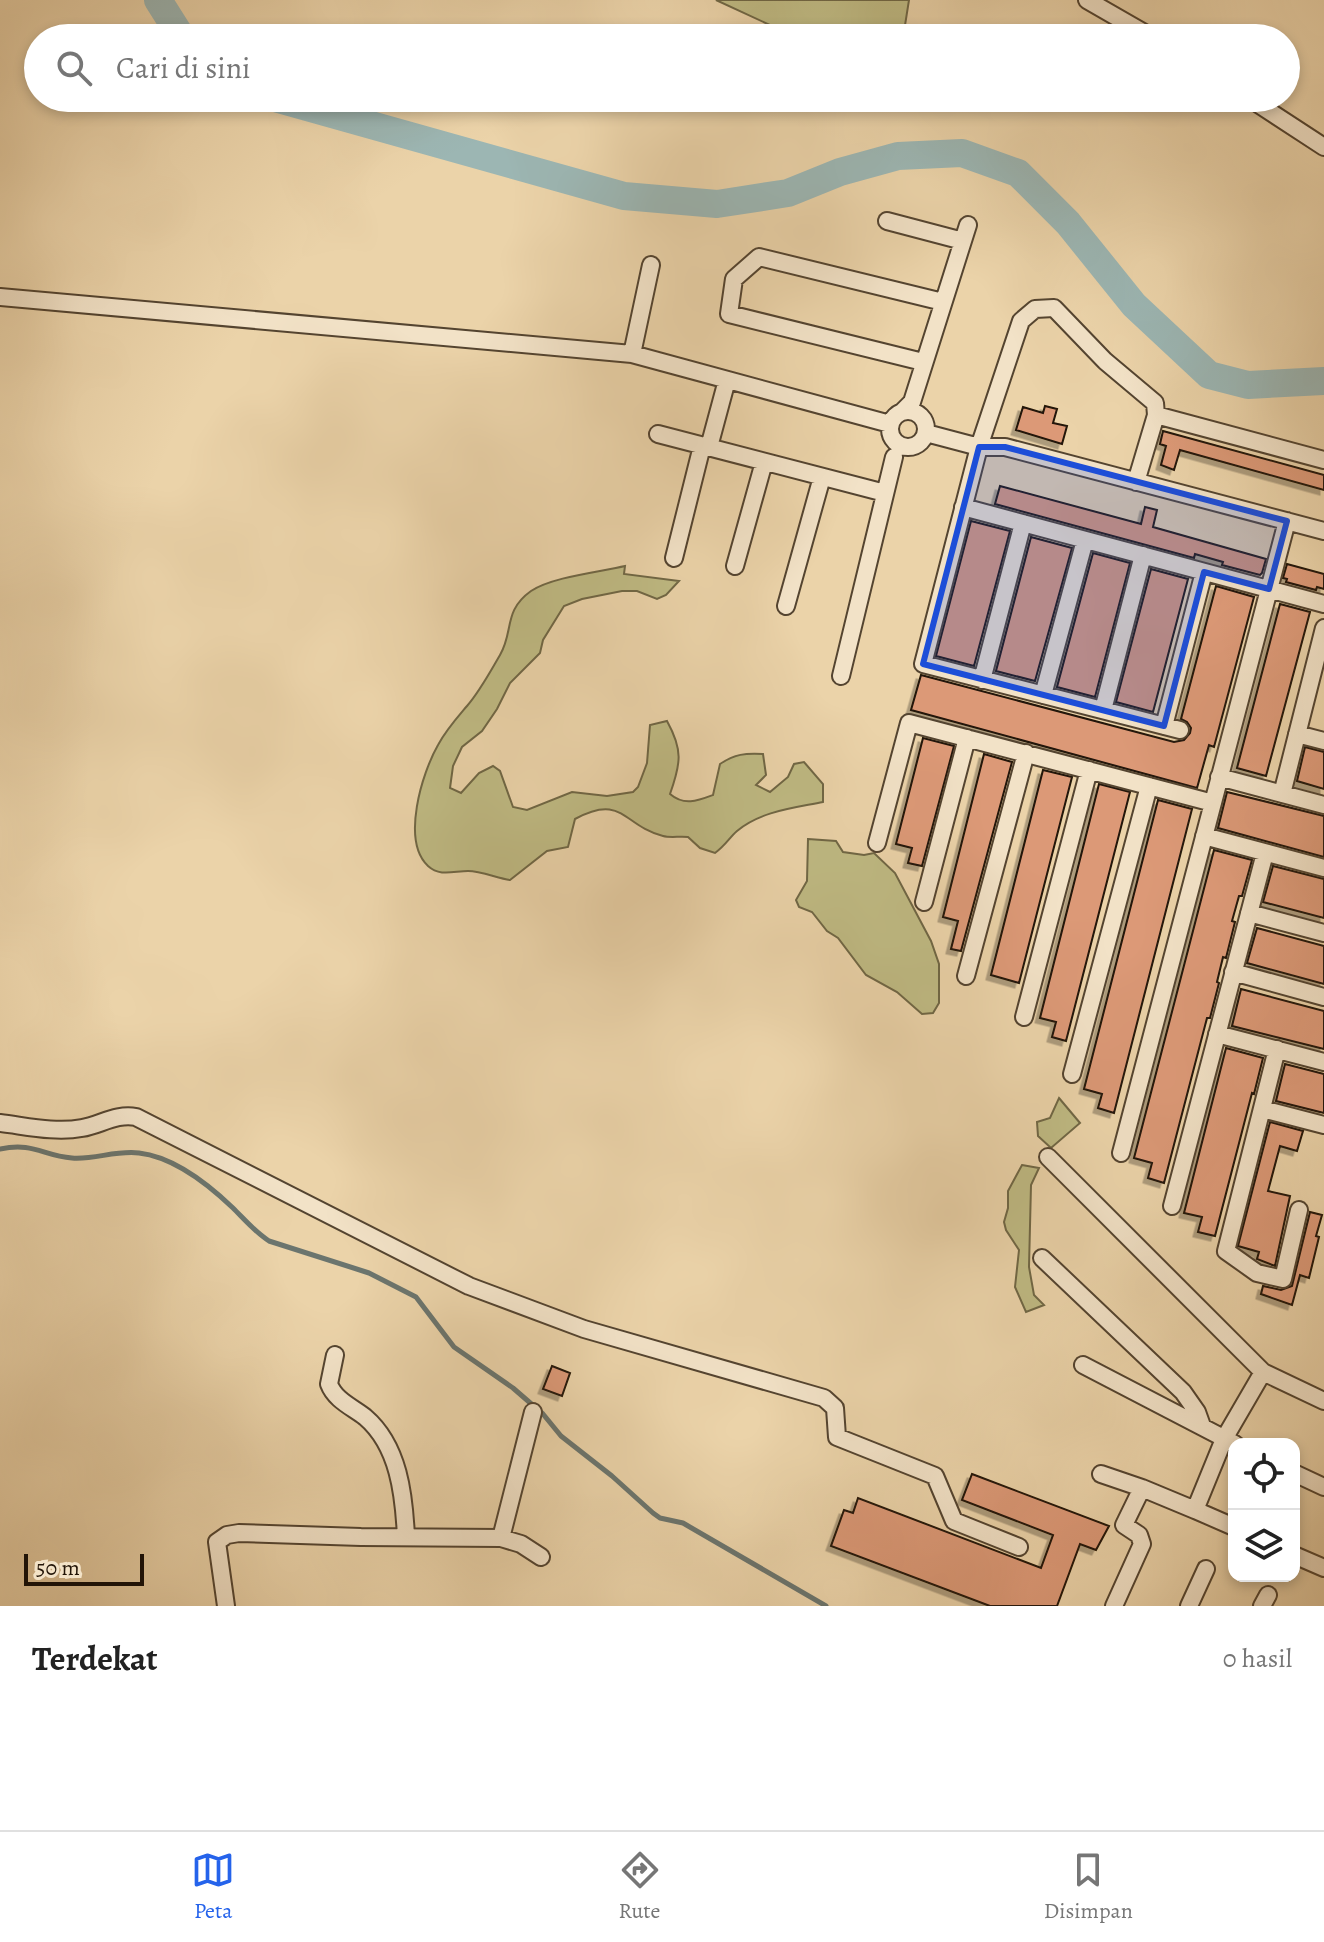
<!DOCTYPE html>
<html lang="id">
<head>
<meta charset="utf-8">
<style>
  body { margin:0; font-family:Alegreya,serif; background:#f6f6f6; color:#222 }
  .controls { position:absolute; right:24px; bottom:24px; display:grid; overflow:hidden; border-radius:16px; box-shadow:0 4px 12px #0003 }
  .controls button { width:72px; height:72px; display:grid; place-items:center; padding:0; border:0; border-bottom:2px solid #e0e0e0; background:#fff; color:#222; font:40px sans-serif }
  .scale { position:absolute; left:24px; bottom:20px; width:120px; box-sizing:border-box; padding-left:8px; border:4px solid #221407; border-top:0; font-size:22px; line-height:28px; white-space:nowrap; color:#221407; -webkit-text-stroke:6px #f2e2c7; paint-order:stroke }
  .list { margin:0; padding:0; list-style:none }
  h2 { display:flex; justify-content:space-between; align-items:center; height:104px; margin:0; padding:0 32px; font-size:34px }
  h2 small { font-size:26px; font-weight:400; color:#767676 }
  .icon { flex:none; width:44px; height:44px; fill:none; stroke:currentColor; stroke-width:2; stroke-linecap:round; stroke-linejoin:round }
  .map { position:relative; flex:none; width:1324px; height:1606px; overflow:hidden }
  .search { position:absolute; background:#fff; box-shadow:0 4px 12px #0003; left:24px; right:24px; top:24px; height:88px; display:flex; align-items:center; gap:20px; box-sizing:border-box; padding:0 28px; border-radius:44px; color:#767676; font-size:30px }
  .sheet { height:224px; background:#fff }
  nav { display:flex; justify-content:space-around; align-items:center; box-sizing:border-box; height:112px; border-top:2px solid #e0e0e0; background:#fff; font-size:22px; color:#767676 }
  nav a { display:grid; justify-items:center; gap:4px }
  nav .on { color:#2563eb }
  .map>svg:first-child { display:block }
  .green { fill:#bfba83; stroke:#706745; stroke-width:2 }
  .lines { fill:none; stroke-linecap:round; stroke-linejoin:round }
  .stream { stroke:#6b756e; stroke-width:5 }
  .river { stroke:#9cb6b3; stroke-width:28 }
  .building { fill:#dc9977; stroke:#221407; stroke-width:2; filter:url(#shadow) }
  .minor-casing { stroke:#544430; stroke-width:20 }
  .minor { stroke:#f2e2c7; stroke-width:16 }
  .marked { fill:#1d4ed8; fill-opacity:0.2; stroke:#1d4ed8; stroke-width:6; stroke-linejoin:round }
</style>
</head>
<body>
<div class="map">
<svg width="1324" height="1606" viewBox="0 0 1324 1606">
  <defs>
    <filter id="shadow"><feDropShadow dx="-4.5" dy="4.5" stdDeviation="0" flood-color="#0004"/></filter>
  </defs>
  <rect width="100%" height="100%" fill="#ebd3a9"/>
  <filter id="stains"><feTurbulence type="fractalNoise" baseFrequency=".0025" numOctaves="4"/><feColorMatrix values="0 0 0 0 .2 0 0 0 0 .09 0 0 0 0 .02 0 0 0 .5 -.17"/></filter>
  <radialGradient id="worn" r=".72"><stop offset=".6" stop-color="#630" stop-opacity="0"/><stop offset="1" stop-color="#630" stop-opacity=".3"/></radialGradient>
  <path class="green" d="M716,0H909L903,38H798Z
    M625,566L624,574L679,581L666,595L657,599L637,591H622L582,599L564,606L543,640L540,653L510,683L497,709L482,731L462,747L453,766L450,788L461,793L479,773L493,766L500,771L513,807L527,810L572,792L607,796L633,792L638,787L647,763L650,725L667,721C683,750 681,763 670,794C684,806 697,801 713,795L720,764C735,754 745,753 763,754L766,775L756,785L770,792L788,777L794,764L804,762L823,784V802C794,808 761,811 737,831C729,838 726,845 715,853L700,848L688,837C680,836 670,838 663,836C623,826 623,793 575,819L568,847L547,851L510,880C497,878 481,871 468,871C454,871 440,877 428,866C401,841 422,773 438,745C446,730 456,719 467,706C480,691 490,672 500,655C514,631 503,611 531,591C552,577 599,572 625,566Z
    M808,839L836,841L843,852L864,855L874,853L895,873L931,941L939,964V1003L933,1013L922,1014L897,992L866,975L838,938L827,931L812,912L799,907L796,900L807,881Z
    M1059,1098L1080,1123L1051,1148L1038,1136L1037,1122L1050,1118Z
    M1022,1165L1039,1168L1031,1185L1029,1267L1034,1295L1044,1305L1026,1312L1015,1287L1019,1250L1006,1230L1004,1222L1008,1208V1191Z"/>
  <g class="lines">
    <path class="stream" d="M0,1149C34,1142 43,1156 72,1158C94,1160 116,1150 139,1153C174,1157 209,1185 233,1208C245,1220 255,1232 269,1241L369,1273L416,1297L454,1347L513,1388L543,1414L561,1436L612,1476L653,1513L660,1518L683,1523L826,1606"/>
    <path class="river" d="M158,0L182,38
      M275,98L624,196L717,204L788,193L840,172L898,156L962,153L1018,173L1068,223L1134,305L1209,375L1248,385L1324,381"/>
  </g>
  <path class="building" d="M1045,406L1057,409L1053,423L1067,426L1062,444L1016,430L1023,407L1043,413Z
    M1163,431L1324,475V490L1180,450L1174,470L1161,465L1166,446L1160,444Z
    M1000,486L1141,524L1145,507L1157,510L1153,527L1266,559L1262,573L1260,575L1222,565L1223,562L1195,554L1194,558L995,504Z
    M971,521L1010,531L974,666L936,656Z
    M1031,537L1072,548L1035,681L996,671Z
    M1093,553L1130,563L1095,697L1057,687Z
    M1287,564L1324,574V589L1317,587L1316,590L1286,582L1287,579L1283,578Z
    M1151,569L1188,579L1153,712L1116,702Z
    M1216,586L1254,597L1214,747L1209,745L1197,788L911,710L921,675L1174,742L1184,740L1190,733L1191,728L1187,722L1181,719Z
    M1280,604L1310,612L1266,776L1237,768Z
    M923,738L954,746L922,866L908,863L912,848L896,844Z
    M1305,747L1324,752V789L1297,781Z
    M984,754L1012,762L961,951L951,949L958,921L943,917Z
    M1043,770L1072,777L1019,983L991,975Z
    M1099,784L1130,792L1066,1041L1052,1037L1056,1022L1040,1018Z
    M1227,792L1324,816V857L1218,828Z
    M1158,800L1192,809L1114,1113L1098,1108L1102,1094L1084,1089Z
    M1214,850L1252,860L1242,896H1239L1232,921L1235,922L1226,958L1223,957L1217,982L1219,983L1210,1018H1207L1164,1183L1148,1178L1152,1163L1134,1158Z
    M1273,866L1324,879V918L1263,902Z
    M1257,928L1324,946V984L1247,963Z
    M1241,989L1324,1011V1049L1232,1026Z
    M1226,1048L1263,1058L1254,1094L1252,1093L1215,1236L1198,1232L1202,1217L1184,1213Z
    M1285,1064L1324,1074V1113L1276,1101Z
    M1270,1122L1303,1131L1297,1151L1280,1146L1268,1191L1290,1196L1275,1266L1257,1259L1259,1252L1238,1246Z
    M1310,1212L1322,1215L1316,1236L1319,1237L1309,1278L1300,1275L1292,1305L1261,1294L1263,1286L1281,1290L1292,1286Z
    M552,1366L570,1373L562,1396L543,1389Z
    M972,1474L1109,1526L1096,1550L1080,1544L1057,1606H990L831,1546L844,1510L853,1513L858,1498L1041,1568L1053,1535L962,1500Z"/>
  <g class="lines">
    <g class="minor-casing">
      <path id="minor" d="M1087,0L1153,38
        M1249,98L1324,147
        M887,221L963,241
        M0,297L632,354L890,424
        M632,354L651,265
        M923,362L729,314L734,279L759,257L943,302
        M903,411L912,402L968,225
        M890 429a18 18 0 1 1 36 0a18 18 0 1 1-36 0Z
        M1156,415L1324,460
        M926,433L979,447H1005L1324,531
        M658,434L885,493
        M709,447L727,380
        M1136,482L1156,415L1155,403L1105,361L1054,308L1035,309L1021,321L979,447L923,664L1180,730
        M963,507L1324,604
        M674,558L702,446
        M735,566L764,462
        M786,606L822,477
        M841,676L894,457
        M982,680L1023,523
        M1043,695L1085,540
        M1103,710L1143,555
        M1164,726L1204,572
        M1297,734L1324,741
        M1219,777L1324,805
        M1282,794L1324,628
        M1204,836L1324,868
        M877,843L909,723L1213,803
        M924,902L967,738
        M1249,913L1324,933
        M1233,972L1324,997
        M966,976L1026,753
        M1024,1017L1089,770
        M1217,1034L1324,1062
        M1277,1049L1226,1251L1257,1273L1283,1279L1299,1210
        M1072,1074L1149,786
        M1262,1109L1324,1125
        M0,1123C26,1126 55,1133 82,1128C100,1125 117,1113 136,1117L469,1286L584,1329L824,1398L835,1408L837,1437L935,1476L954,1521L1019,1547
        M1121,1153L1287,521
        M1048,1157L1263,1372L1324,1401
        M1172,1206L1265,853
        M1042,1258L1183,1392L1197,1412L1202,1426
        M335,1355L329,1384C335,1400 352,1407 365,1417C399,1446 404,1495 406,1537
        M1083,1365L1235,1444
        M1294,1473L1324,1487
        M1101,1474L1142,1488L1195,1510
        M1234,1527L1195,1510L1224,1439L1263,1372
        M501,1538L521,1544L541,1557
        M1294,1555L1324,1568
        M226,1606L217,1542L227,1535L239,1533L361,1537L501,1538L533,1412
        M1114,1606L1142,1544L1139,1535L1124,1525L1142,1488
        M1189,1606L1206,1569
        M1262,1606L1268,1595"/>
    </g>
    <use href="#minor" class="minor"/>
  </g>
  <path class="marked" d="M979,447H1005L1287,521L1269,589L1204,572L1164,726L923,664Z"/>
  <rect width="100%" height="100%" filter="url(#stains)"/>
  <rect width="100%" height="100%" fill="url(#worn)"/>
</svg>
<div class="controls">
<button><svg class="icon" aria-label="locate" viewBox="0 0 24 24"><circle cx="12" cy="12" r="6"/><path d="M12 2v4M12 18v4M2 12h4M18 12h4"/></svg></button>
<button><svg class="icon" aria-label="layers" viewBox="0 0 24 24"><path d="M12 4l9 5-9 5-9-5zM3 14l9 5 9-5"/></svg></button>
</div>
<div class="scale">50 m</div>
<div class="search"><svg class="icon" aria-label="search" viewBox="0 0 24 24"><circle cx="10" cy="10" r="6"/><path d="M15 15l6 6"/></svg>Cari di sini</div>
</div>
<section class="sheet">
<h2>Terdekat<small>0 hasil</small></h2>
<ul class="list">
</ul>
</section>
<nav>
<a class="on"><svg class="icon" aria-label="map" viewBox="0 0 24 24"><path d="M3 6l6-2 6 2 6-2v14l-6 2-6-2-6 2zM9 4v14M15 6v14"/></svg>Peta</a>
<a><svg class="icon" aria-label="directions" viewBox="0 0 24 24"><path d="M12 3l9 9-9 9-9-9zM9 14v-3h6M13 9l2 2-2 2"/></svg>Rute</a>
<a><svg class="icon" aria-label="saved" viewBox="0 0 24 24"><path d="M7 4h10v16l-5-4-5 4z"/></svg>Disimpan</a>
</nav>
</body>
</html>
